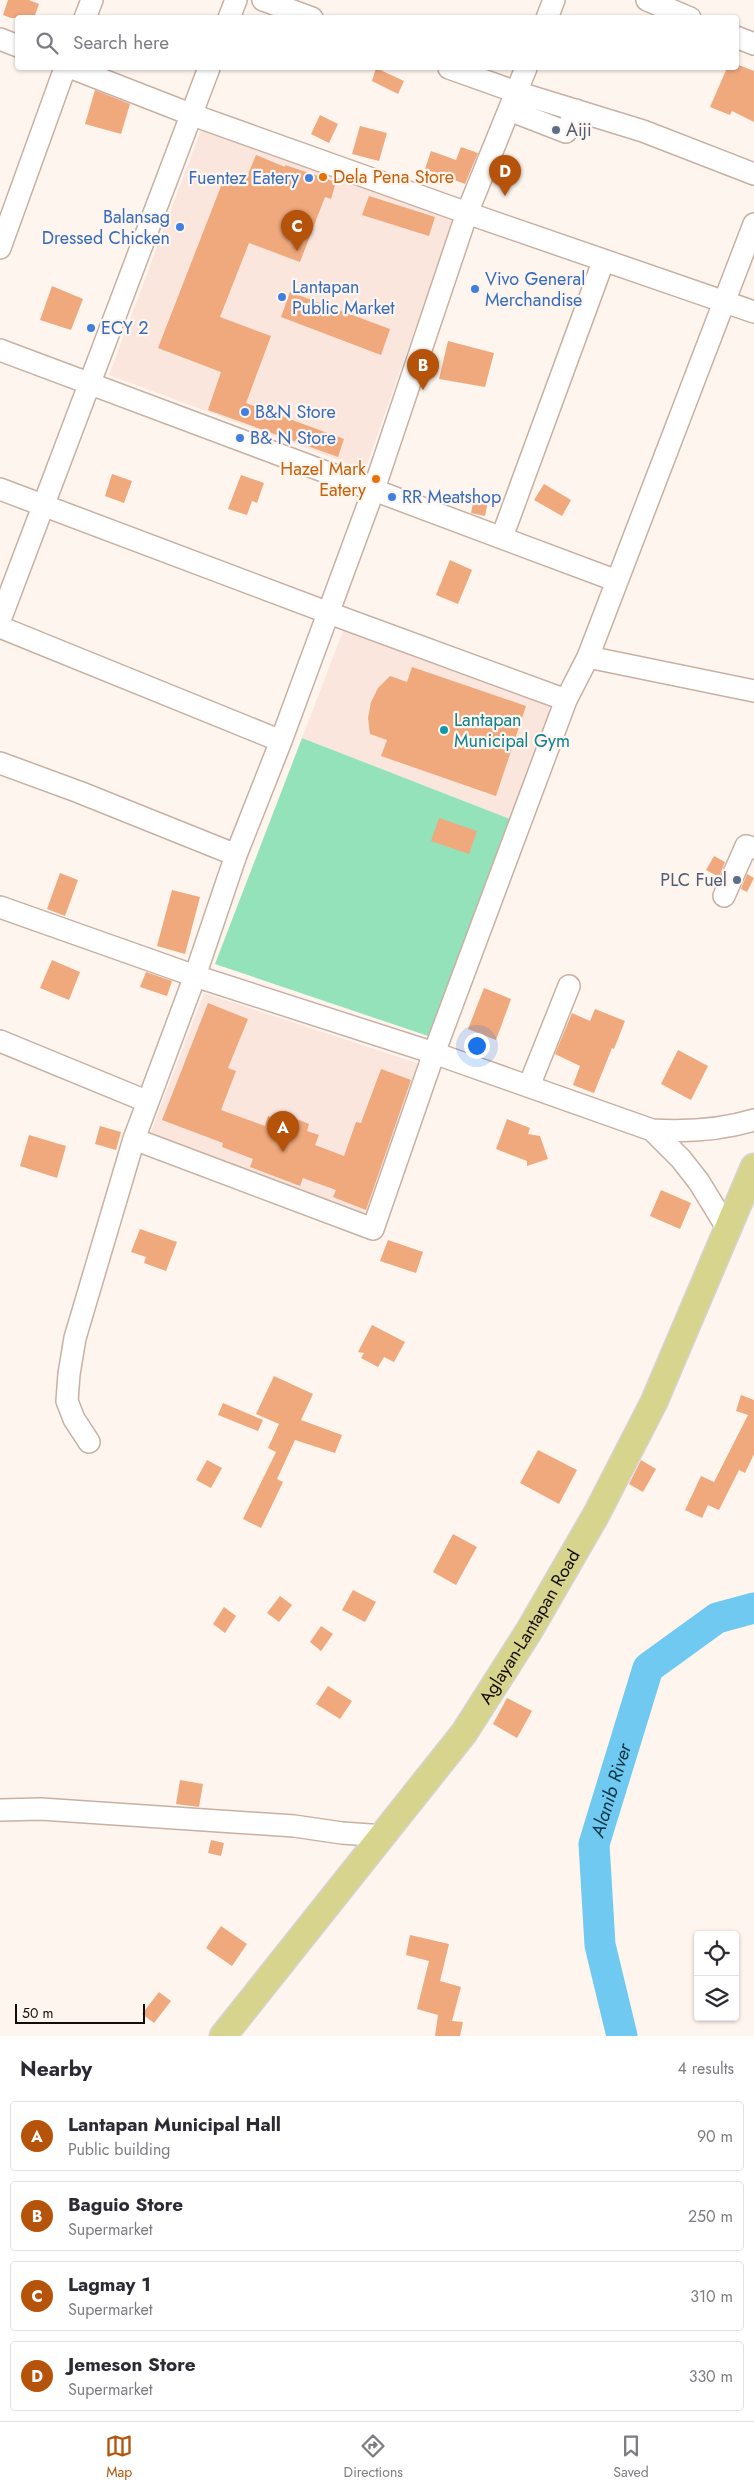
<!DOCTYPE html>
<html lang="en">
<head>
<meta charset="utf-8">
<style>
  body { margin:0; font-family:Jost,sans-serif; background:#f2f2f3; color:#2b2b33 }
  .controls { position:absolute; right:15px; bottom:15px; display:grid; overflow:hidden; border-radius:5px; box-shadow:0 1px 4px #0004 }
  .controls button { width:45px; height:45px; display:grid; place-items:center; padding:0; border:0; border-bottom:1px solid #e1e1e2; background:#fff; color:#2b2b33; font:25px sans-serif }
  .scale { position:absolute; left:15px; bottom:12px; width:130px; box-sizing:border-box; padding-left:5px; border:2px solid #140c08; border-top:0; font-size:14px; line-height:18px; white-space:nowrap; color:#140c08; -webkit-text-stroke:4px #fff5ef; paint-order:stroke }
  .you { position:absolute; left:476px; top:1045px; width:18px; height:18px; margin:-12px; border:4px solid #fff; border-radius:50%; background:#1a73e8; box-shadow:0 0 0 8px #1a73e833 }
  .badge { display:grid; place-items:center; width:32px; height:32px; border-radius:50%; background:#b45309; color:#fff; font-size:16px; font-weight:700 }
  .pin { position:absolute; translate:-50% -41px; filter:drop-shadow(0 1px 2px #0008) }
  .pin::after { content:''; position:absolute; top:26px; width:18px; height:15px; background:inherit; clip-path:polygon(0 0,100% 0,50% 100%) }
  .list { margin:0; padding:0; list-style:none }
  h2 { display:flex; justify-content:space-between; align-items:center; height:65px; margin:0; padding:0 20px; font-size:21px }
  h2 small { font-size:16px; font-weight:400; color:#7c7c81 }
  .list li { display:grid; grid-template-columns:32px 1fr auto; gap:15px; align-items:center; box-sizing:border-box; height:70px; margin:0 10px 10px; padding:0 10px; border:1px solid #e1e1e2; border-radius:5px }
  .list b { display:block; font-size:19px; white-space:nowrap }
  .list p { margin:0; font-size:16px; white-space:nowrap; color:#7c7c81 }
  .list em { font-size:16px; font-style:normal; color:#7c7c81 }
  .icon { flex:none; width:28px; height:28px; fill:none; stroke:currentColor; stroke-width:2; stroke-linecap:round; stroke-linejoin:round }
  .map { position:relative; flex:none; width:754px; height:2036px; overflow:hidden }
  .search { position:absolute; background:#fff; box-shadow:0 1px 4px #0004; left:15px; right:15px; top:15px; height:55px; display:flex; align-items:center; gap:12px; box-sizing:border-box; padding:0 18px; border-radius:5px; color:#7c7c81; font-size:19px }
  .sheet { height:385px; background:#fff }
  nav { display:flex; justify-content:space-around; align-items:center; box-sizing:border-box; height:70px; border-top:1px solid #e1e1e2; background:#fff; font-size:14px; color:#7c7c81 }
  nav a { display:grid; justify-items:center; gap:2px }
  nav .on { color:#b45309 }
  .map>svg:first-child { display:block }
  .built { fill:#fae6dc }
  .green { fill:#93e2ba }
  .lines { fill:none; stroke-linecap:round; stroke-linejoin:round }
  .river { stroke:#6fc9f1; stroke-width:31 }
  .building { fill:#f0a87d }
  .minor-casing { stroke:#c8b0a3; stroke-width:24 }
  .major-casing { stroke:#d5d3d3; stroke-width:29 }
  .minor { stroke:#fff; stroke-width:21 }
  .major { stroke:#d7d48d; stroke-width:26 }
  .service-dot { fill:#5c6f8a; stroke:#fff5ef; stroke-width:2 }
  .food-dot { fill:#e8710a; stroke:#fff5ef; stroke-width:2 }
  .shop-dot { fill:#3f7fe0; stroke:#fff5ef; stroke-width:2 }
  .culture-dot { fill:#0f9aa8; stroke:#fff5ef; stroke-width:2 }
  .labels { text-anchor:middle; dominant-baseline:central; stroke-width:4.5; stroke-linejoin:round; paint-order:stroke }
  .service-label { font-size:18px; fill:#4e5e75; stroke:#fff5ef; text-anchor:start }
  .food-label { font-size:18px; fill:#c56008; stroke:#fff5ef; text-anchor:start }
  .shop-label { font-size:18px; fill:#366cbe; stroke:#fff5ef; text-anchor:start }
  .culture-label { font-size:18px; fill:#0d838f; stroke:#fff5ef; text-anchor:start }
  .street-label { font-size:18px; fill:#140c08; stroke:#fff5ef }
  .water-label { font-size:19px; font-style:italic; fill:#0c3646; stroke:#fff5ef }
</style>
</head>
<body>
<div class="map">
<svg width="754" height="2036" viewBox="0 0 754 2036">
  <rect width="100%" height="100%" fill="#fff5ef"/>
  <path class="built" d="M201,130L454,219L365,470L109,375Z
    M343,631L554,706L510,819L302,738Z
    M204,993L423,1065L370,1215L150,1134Z"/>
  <path class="green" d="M302,738L510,819L431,1037L215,964Z"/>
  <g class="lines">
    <path class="river" id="s1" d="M622,2036L600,1945L594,1844L648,1668L717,1618L754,1608"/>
  </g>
  <path class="building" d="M8,0H29L39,4L34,18H11L3,15Z
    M736,64L754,71V122L732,111L730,115L710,107L727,68H736Z
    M376,68L404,81L398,94L372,81Z
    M95,90L130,104L121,134L85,124Z
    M320,115L338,124L329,143L311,134Z
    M360,126L387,133L379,161L352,154Z
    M461,147L478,153L465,184L425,169L431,151L456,160Z
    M256,155L285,167V165L336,182L331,199L325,197L300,262L249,243L220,317L271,336L246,403L344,439L338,457L208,410L221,372L158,348L225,176L244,184Z
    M369,196L435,217L429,236L362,215Z
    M52,286L83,299L71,330L40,320Z
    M290,292L390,329L381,355L281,317Z
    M448,341L494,353L485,387L439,379Z
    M112,474L132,481L124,503L105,496Z
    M241,475L264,483L257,503L252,501L247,515L228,509Z
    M544,484L571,500L562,516L534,500Z
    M474,498L488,501L485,516L471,513Z
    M450,560L472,570L458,604L436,595Z
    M412,667L526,706L496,796L381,756L387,740L370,734L368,718L371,702L378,688L390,676L407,682Z
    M439,818L477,831L469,854L431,841Z
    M714,856L725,862L719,877L706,870Z
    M60,873L78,880L65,916L47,909Z
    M747,874L754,878L747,892L741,889Z
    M172,890L200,897L185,954L157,946Z
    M52,960L80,972L69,1000L40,988Z
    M146,972L172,981L167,996L140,987Z
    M484,988L511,999L496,1040L468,1029Z
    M208,1003L248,1019L228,1068L236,1071L221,1110L265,1126L268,1116L282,1121L284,1114L309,1124L307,1131L319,1135L315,1145L344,1156L356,1122L361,1123L381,1069L411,1080L366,1210L333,1197L336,1190L303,1178L300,1186L250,1167L253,1159L222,1147L223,1143L162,1120Z
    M595,1009L625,1021L614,1049L612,1048L594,1093L573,1085L580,1066L555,1054L572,1013L590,1021Z
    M678,1050L708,1066L691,1100L661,1084Z
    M507,1119L530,1128L528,1134L540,1136L548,1159L527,1166V1161L496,1149Z
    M100,1126L121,1132L116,1150L95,1144Z
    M29,1135L66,1146L57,1178L20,1166Z
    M661,1190L691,1203L680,1229L650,1216Z
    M140,1229L177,1242L166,1271L144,1263L146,1257L131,1252Z
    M388,1240L423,1252L416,1273L380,1261Z
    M372,1325L405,1342L394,1362L384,1357L378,1367L361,1358L364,1353L358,1352Z
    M274,1376L313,1394L301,1420L342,1435L335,1453L295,1440L277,1479L283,1482L261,1528L243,1519L276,1452L268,1448L279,1424L256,1414Z
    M741,1395L754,1400V1454L745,1473L739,1470L719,1510L708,1505L702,1518L685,1510L701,1476L714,1482L748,1415L736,1411Z
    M223,1403L263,1420L258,1431L218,1415Z
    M538,1450L577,1470L559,1504L520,1483Z
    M207,1460L222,1468L211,1488L196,1480Z
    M641,1460L656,1469L643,1492L629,1484Z
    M453,1534L477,1547L456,1585L433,1572Z
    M353,1590L376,1602L365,1622L342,1610Z
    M280,1596L292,1605L279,1622L267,1613Z
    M224,1607L236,1616L225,1633L213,1624Z
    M321,1626L333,1634L321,1651L310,1642Z
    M328,1686L352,1701L340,1719L316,1704Z
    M507,1698L532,1711L517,1738L493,1724Z
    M180,1780L203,1784L199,1807L176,1804Z
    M211,1840L224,1843L221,1856L208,1853Z
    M221,1926L247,1944L232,1966L206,1948Z
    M410,1935L449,1944L440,1981L461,1987L452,2021L463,2022L460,2036H435L438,2015L417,2009L429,1961L406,1955Z
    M159,1992L171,2001L154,2023L142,2014Z"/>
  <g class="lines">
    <g class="minor-casing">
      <path id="minor" d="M263,0L312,18
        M647,0L690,18
        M85,18L92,0
        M229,18L236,0
        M547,18L554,0
        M736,37L754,44
        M0,39L18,46
        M72,68L190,114L467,213L754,312
        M449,68L516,92L643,131L754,174
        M509,110L566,132L576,110
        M0,248L65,68
        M0,350L617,581
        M0,489L329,613L566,700
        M502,537L603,262
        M0,620L209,68
        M0,627L281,741
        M588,657L754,691
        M0,763L79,792L236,855
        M724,896L746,846L754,848
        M0,907L195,976L434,1053L652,1130C686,1132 721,1130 754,1120
        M0,1041L146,1101
        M529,1086L569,986
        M652,1130L681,1159L699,1182L729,1231
        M134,1139L373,1229L434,1053L566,700L588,657L754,224
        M89,1442L74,1419L67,1401L69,1374L75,1338L134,1139L195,976L236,855L281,741L374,489L467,213L526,68
        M0,1810L41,1809L294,1826L342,1833L384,1836"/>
    </g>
    <g class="major-casing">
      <g id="major">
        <path id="s2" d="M223,2036L464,1733L529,1631L596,1515L654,1402L754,1167"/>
      </g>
    </g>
    <use href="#minor" class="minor"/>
    <use href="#major" class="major"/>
  </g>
  <g class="service-dot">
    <circle cx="556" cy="130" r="5"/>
    <circle cx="737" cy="880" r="5"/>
  </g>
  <g class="food-dot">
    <circle cx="323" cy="177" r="5"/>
    <circle cx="376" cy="479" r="5"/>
  </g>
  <g class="shop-dot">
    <circle cx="309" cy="178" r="5"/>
    <circle cx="180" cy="227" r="5"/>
    <circle cx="475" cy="289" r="5"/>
    <circle cx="282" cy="297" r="5"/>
    <circle cx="91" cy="328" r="5"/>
    <circle cx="245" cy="412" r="5"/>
    <circle cx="240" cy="438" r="5"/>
    <circle cx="392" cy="497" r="5"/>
  </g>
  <circle class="culture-dot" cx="444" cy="730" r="5"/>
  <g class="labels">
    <g class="service-label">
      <text x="566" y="130">Aiji</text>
      <text x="727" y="880" text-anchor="end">PLC Fuel</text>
    </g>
    <g class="food-label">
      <text x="333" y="177">Dela Pena Store</text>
      <text x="366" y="469" text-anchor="end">Hazel Mark<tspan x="366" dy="21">Eatery</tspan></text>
    </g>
    <g class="shop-label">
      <text x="299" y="178" text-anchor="end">Fuentez Eatery</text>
      <text x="170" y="217" text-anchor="end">Balansag<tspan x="170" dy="21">Dressed Chicken</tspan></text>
      <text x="485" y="279">Vivo General<tspan x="485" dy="21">Merchandise</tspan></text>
      <text x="292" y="287">Lantapan<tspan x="292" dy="21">Public Market</tspan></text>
      <text x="101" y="328">ECY 2</text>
      <text x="255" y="412">B&amp;N Store</text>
      <text x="250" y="438">B&amp; N Store</text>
      <text x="402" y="497">RR Meatshop</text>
    </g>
    <g class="culture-label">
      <text x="454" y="720">Lantapan<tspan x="454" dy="21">Municipal Gym</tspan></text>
    </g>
    <g class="street-label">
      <text stroke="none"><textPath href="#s2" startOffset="512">Aglayan-Lantapan Road</textPath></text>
    </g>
    <g class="water-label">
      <text stroke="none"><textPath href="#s1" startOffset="251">Alanib River</textPath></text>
    </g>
  </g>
</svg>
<div class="controls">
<button><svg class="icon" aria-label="locate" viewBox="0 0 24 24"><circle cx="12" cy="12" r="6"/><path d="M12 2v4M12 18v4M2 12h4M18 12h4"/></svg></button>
<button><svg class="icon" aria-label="layers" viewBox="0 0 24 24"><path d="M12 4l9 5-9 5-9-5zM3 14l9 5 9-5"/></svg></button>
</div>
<div class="scale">50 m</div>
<div class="you"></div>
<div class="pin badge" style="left:283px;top:1152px">A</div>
<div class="pin badge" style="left:423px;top:390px">B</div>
<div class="pin badge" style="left:297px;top:251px">C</div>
<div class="pin badge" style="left:505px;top:196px">D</div>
<div class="search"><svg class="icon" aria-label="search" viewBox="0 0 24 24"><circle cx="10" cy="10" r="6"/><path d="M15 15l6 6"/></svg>Search here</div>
</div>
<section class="sheet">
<h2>Nearby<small>4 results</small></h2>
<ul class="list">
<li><span class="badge">A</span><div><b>Lantapan Municipal Hall</b><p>Public building</p></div><em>90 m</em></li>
<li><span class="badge">B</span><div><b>Baguio Store</b><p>Supermarket</p></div><em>250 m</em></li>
<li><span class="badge">C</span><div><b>Lagmay 1</b><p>Supermarket</p></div><em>310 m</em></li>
<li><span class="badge">D</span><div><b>Jemeson Store</b><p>Supermarket</p></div><em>330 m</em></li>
</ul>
</section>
<nav>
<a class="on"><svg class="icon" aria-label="map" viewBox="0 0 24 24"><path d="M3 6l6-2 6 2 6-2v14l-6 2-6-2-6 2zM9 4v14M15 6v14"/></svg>Map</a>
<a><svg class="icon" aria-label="directions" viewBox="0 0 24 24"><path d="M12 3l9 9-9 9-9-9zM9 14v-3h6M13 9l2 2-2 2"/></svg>Directions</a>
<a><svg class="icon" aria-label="saved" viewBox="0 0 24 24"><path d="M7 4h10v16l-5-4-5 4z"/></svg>Saved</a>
</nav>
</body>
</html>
